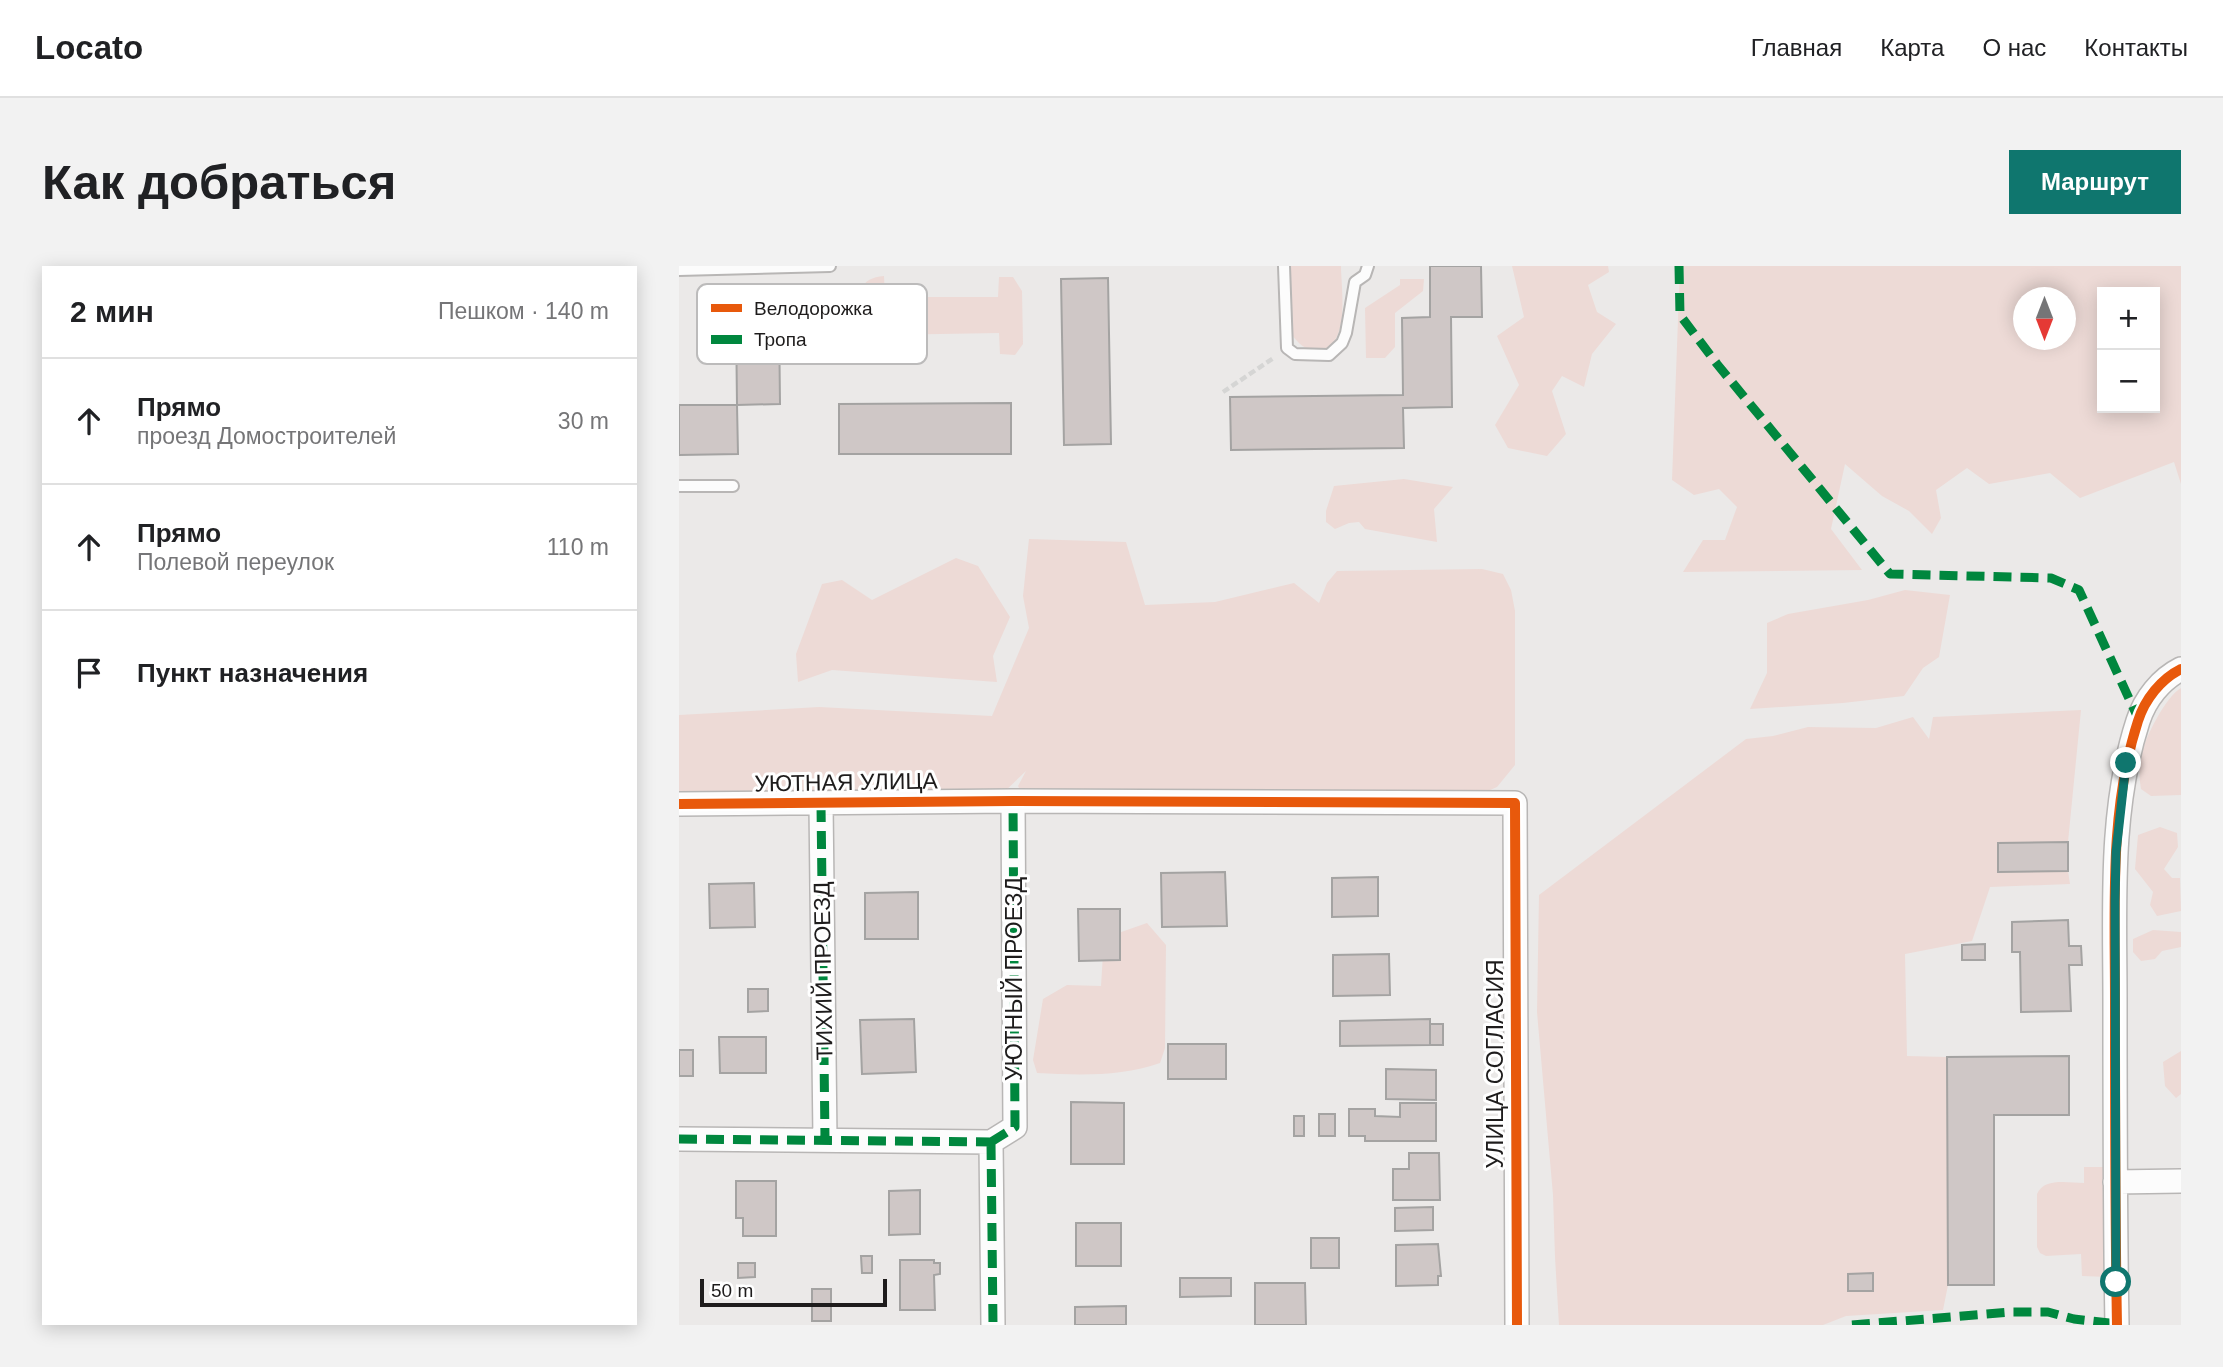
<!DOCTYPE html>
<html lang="ru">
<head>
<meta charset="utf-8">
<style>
  body { margin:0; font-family:Helvetica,sans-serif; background:#f2f2f2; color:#202124 }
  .controls { position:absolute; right:21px; top:21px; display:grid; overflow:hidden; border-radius:0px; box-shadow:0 4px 18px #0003 }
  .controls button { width:63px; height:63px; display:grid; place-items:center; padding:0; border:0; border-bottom:2px solid #e0e0e0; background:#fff; color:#202124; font:35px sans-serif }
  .compass { position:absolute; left:1334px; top:21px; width:63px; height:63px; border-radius:50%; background:#fff; box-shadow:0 4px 18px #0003; rotate:180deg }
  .scale { position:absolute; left:21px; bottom:18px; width:187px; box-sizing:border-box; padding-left:7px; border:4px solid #1e1c1c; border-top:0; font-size:19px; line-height:24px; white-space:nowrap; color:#1e1c1c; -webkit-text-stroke:5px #fff; paint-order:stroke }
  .stop { position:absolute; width:21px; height:21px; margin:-16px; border:5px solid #0f766e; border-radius:50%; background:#fff }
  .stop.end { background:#0f766e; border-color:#fff; box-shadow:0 2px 7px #0008 }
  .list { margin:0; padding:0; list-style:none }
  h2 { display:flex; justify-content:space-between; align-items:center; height:91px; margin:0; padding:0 28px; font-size:30px }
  h2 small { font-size:23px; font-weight:400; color:#757577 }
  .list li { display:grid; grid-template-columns:46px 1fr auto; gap:21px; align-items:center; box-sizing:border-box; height:126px; padding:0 28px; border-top:2px solid #e0e0e0 }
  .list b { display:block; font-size:26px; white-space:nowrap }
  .list p { margin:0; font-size:23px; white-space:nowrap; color:#757577 }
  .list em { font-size:23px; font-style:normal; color:#757577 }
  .icon { flex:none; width:38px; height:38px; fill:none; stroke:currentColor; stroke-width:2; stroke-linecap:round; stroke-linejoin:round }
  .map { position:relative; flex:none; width:1502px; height:1059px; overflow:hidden; border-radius:0px }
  header { display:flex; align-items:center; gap:42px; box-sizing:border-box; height:98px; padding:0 35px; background:#fff; border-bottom:2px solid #e0e0e0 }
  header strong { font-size:33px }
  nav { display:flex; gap:38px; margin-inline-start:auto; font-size:24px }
  .intro { display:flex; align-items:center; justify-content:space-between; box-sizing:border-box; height:168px; padding:0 42px }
  h1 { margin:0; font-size:49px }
  .button { padding:18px 32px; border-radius:0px; background:#0f766e; color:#fff; font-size:24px; font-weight:700 }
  main { display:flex; gap:42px; padding:0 42px }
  aside { flex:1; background:#fff; border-radius:0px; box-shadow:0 4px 18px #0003 }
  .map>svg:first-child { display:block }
  .green { fill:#eddad6; fill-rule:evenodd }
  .building { fill:#cfc7c6; stroke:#a4a3a2; stroke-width:2 }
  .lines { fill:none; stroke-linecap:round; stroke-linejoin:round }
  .service-casing { stroke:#b8b6b5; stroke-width:14 }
  .minor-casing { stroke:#b8b6b5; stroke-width:26 }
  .path { stroke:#d5d5d4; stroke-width:4.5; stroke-dasharray:7 3.5; stroke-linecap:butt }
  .service { stroke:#fcfcfc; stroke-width:10 }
  .minor { stroke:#fcfcfc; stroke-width:23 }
  .quiet { stroke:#00873e; stroke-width:9; stroke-dasharray:18 9; stroke-linecap:butt }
  .cycleway-casing { stroke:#fff; stroke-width:15 }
  .cycleway { stroke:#e8590c; stroke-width:10 }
  .route { stroke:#0f766e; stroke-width:9 }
  .labels { text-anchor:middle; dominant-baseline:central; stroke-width:6; stroke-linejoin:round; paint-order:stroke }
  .street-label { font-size:23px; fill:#1e1c1c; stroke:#fff }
  .key { fill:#fff; stroke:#bcbbbb; stroke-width:2 }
  .key-label { font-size:19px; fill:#1e1c1c }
</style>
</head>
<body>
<header>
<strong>Locato</strong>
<nav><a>Главная</a><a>Карта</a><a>О нас</a><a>Контакты</a></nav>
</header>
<div class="intro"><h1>Как добраться</h1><a class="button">Маршрут</a></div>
<main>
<aside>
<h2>2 мин<small>Пешком · 140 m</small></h2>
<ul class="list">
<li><svg class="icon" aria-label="ahead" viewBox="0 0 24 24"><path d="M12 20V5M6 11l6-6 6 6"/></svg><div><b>Прямо</b><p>проезд Домостроителей</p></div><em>30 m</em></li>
<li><svg class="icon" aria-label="ahead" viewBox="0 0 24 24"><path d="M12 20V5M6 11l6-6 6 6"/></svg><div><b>Прямо</b><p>Полевой переулок</p></div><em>110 m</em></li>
<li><svg class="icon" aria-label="arrive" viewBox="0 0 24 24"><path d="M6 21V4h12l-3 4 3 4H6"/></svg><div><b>Пункт назначения</b></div></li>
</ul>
</aside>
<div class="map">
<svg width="1502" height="1059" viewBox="0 0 1502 1059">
  <rect width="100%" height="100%" fill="#ebe9e8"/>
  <path class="green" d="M609,0H662C662,23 672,80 640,84C628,86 620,78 613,69Z
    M833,0H929L930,6L909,19L918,46L937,58L913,88L905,121L883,110L873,125L887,168L868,190L829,182L816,159L840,119L818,70L845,51Z
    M1001,0H1502V218L1495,196L1401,232L1371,207L1310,218L1288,202L1257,224L1262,252L1253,268L1230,245L1203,230L1166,198L1152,263L1183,304L1004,306L1024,274H1046L1058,241L1040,223L1015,229L993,214ZM1423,26H1476V142H1423ZM1344,32H1386V74H1344Z
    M205,10L206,31H319L320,11H334L343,25L344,78L336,89L321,88L320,67L203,69V91H194L178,77C178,51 169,12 205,10Z
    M721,13H745L744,25L716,47V81L706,92H687L686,42L721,19Z
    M725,213L774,221L755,243L758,276L686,263L680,256L670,257L656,263L647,256V245L655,220Z
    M350,273L447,276L466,339L536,336L615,317L640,337L648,317L658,305L803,303L824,308L832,324L836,345V499L818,521L797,530L353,545L339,520L347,505L323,528L0,529V449L140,441L313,450L350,362L344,330Z
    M277,292L299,300L331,351L314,390L318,416L153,404L119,416L117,388L143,318L163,314L193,334Z
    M1226,324L1271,329L1260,391L1244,402L1225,430L1164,437L1071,443L1088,407V357L1109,348L1189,334Z
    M1502,422V529L1472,530L1462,523C1460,512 1460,500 1462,489C1466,472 1487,430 1502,422Z
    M1402,444L1389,576L1319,578V606L1389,605L1391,618L1311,621L1293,675L1226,688L1228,790L1268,791L1269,1019L1264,1044L1167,1050L1144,1059H880L876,991L874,929L858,746L860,629L1067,473L1094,470L1129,461L1197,462L1234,451L1250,473L1254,451ZM1169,1008H1194V1024L1170,1025Z
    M1481,561L1498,567L1499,581L1485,603L1493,612H1501L1502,645L1478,650L1471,639L1474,626L1456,603L1459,569Z
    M468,657L487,679L486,782L481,797C443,811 398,809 358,807L354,794L364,733L388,719L422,720L425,672Z
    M1474,664L1502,666V681L1483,685L1476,693L1462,695L1454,686V673Z
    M1502,785V828L1497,832L1486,820L1484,796Z
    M1405,901H1429V1011L1403,1010L1402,988L1367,990L1361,987L1358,981V928C1365,911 1390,917 1405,917Z"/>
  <path class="building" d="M751,0H802L803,51H772L773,141L724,142L725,182L552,184L551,131L724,129L723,52L751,51Z
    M429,12L432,178L385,179L382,13Z
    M100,49L101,138L58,139L57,50Z
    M332,137V188H160V138Z
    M0,139H58L59,188L0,189Z
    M1389,576V605L1319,606V577Z
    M546,606L548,660L483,661L482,607Z
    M699,611V650L653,651V612Z
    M75,617L76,661L31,662L30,618Z
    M239,626V673H186V627Z
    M399,643H441V694L400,695Z
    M1389,654L1390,680H1402L1403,699H1390L1392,745L1342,746L1341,686H1333V656Z
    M1306,678V694H1283V679Z
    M710,688L711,729L654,730V689Z
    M69,723H89V745L69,746Z
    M235,753L237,806L183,808L181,754Z
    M751,753V779L661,780V755Z
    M751,758H764V779H751Z
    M40,771H87V807H41Z
    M489,778H547V813H489Z
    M0,784H14V810H0Z
    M1390,790V849H1315V1019H1269L1268,791Z
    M707,803L757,804V834L707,833Z
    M392,836L445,837V898H392Z
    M721,837H757V875H686V870H670V843H696V850L721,851Z
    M640,848H656V870H640Z
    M615,850H625V870H615Z
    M730,887H760L761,934H714V903H730Z
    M57,915H97V970H64V952H57Z
    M241,924V968L210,969V925Z
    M754,941V964L716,965V942Z
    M397,957H442V1000H397Z
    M632,972H660V1002H632Z
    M759,978L762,1010H759V1019L717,1020V979Z
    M182,990H193V1007H183Z
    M221,994H255V997H261V1008L255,1009L256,1044H221Z
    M59,997H76V1011L59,1012Z
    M1194,1007V1025H1169V1008Z
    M501,1012H552V1030L501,1031Z
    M576,1017H626L627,1059H576Z
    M133,1023H152V1055H133Z
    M447,1040V1059H396V1041Z"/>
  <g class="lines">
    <g class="service-casing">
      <path id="service" d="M605,0L608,82L616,88L650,89L663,77L667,67L676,16L686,9L689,0
        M0,4L151,0
        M0,220H54"/>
    </g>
    <g class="minor-casing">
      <path id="minor" d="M0,538L334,535L836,537L838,1059
        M142,538L146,873
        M0,873L312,876
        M312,876L336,861L334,535
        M312,876L314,1059
        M1436,916L1502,915
        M1438,1059C1436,951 1436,843 1436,734C1436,642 1430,544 1459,455C1466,433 1482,413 1502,403"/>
    </g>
    <path class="path" d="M544,126L596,91"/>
    <use href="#service" class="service"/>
    <use href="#minor" class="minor"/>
    <path class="quiet" d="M1000,0L1001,49L1038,98L1211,308L1372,312L1400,324L1459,452
      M142,538L146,873
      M0,873L312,876
      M312,876L336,861L334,535
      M312,876L314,1059
      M1173,1059L1333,1046H1369L1395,1053L1438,1058"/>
    <g class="cycleway-casing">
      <path id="cycleway" d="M0,538L334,535L836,537L838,1059
        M1438,1059C1436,951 1436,843 1436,734C1436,642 1430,544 1459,455C1466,433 1482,413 1502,403"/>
    </g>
    <use href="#cycleway" class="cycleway"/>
  </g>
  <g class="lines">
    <path class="route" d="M1437,1016L1436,635L1437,586L1447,497"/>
  </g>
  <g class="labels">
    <g class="street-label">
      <text transform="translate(167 516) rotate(-1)">УЮТНАЯ УЛИЦА</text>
      <text transform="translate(144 705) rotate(-91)">ТИХИЙ ПРОЕЗД</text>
      <text transform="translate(335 713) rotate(-90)">УЮТНЫЙ ПРОЕЗД</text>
      <text transform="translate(816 798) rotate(-90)">УЛИЦА СОГЛАСИЯ</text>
    </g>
  </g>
  <rect x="18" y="18" width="230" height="80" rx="10" class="key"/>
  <rect x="32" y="38" width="31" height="8" fill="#e8590c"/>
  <rect x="32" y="69" width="31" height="9" fill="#00873e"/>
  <g class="key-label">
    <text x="75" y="49">Велодорожка</text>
    <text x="75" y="80">Тропа</text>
  </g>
</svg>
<div class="controls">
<button>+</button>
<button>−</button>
</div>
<svg class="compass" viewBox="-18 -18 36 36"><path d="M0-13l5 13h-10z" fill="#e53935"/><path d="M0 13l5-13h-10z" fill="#757577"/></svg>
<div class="scale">50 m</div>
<div class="stop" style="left:1437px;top:1016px"></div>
<div class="stop end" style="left:1447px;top:497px"></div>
</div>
</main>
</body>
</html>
